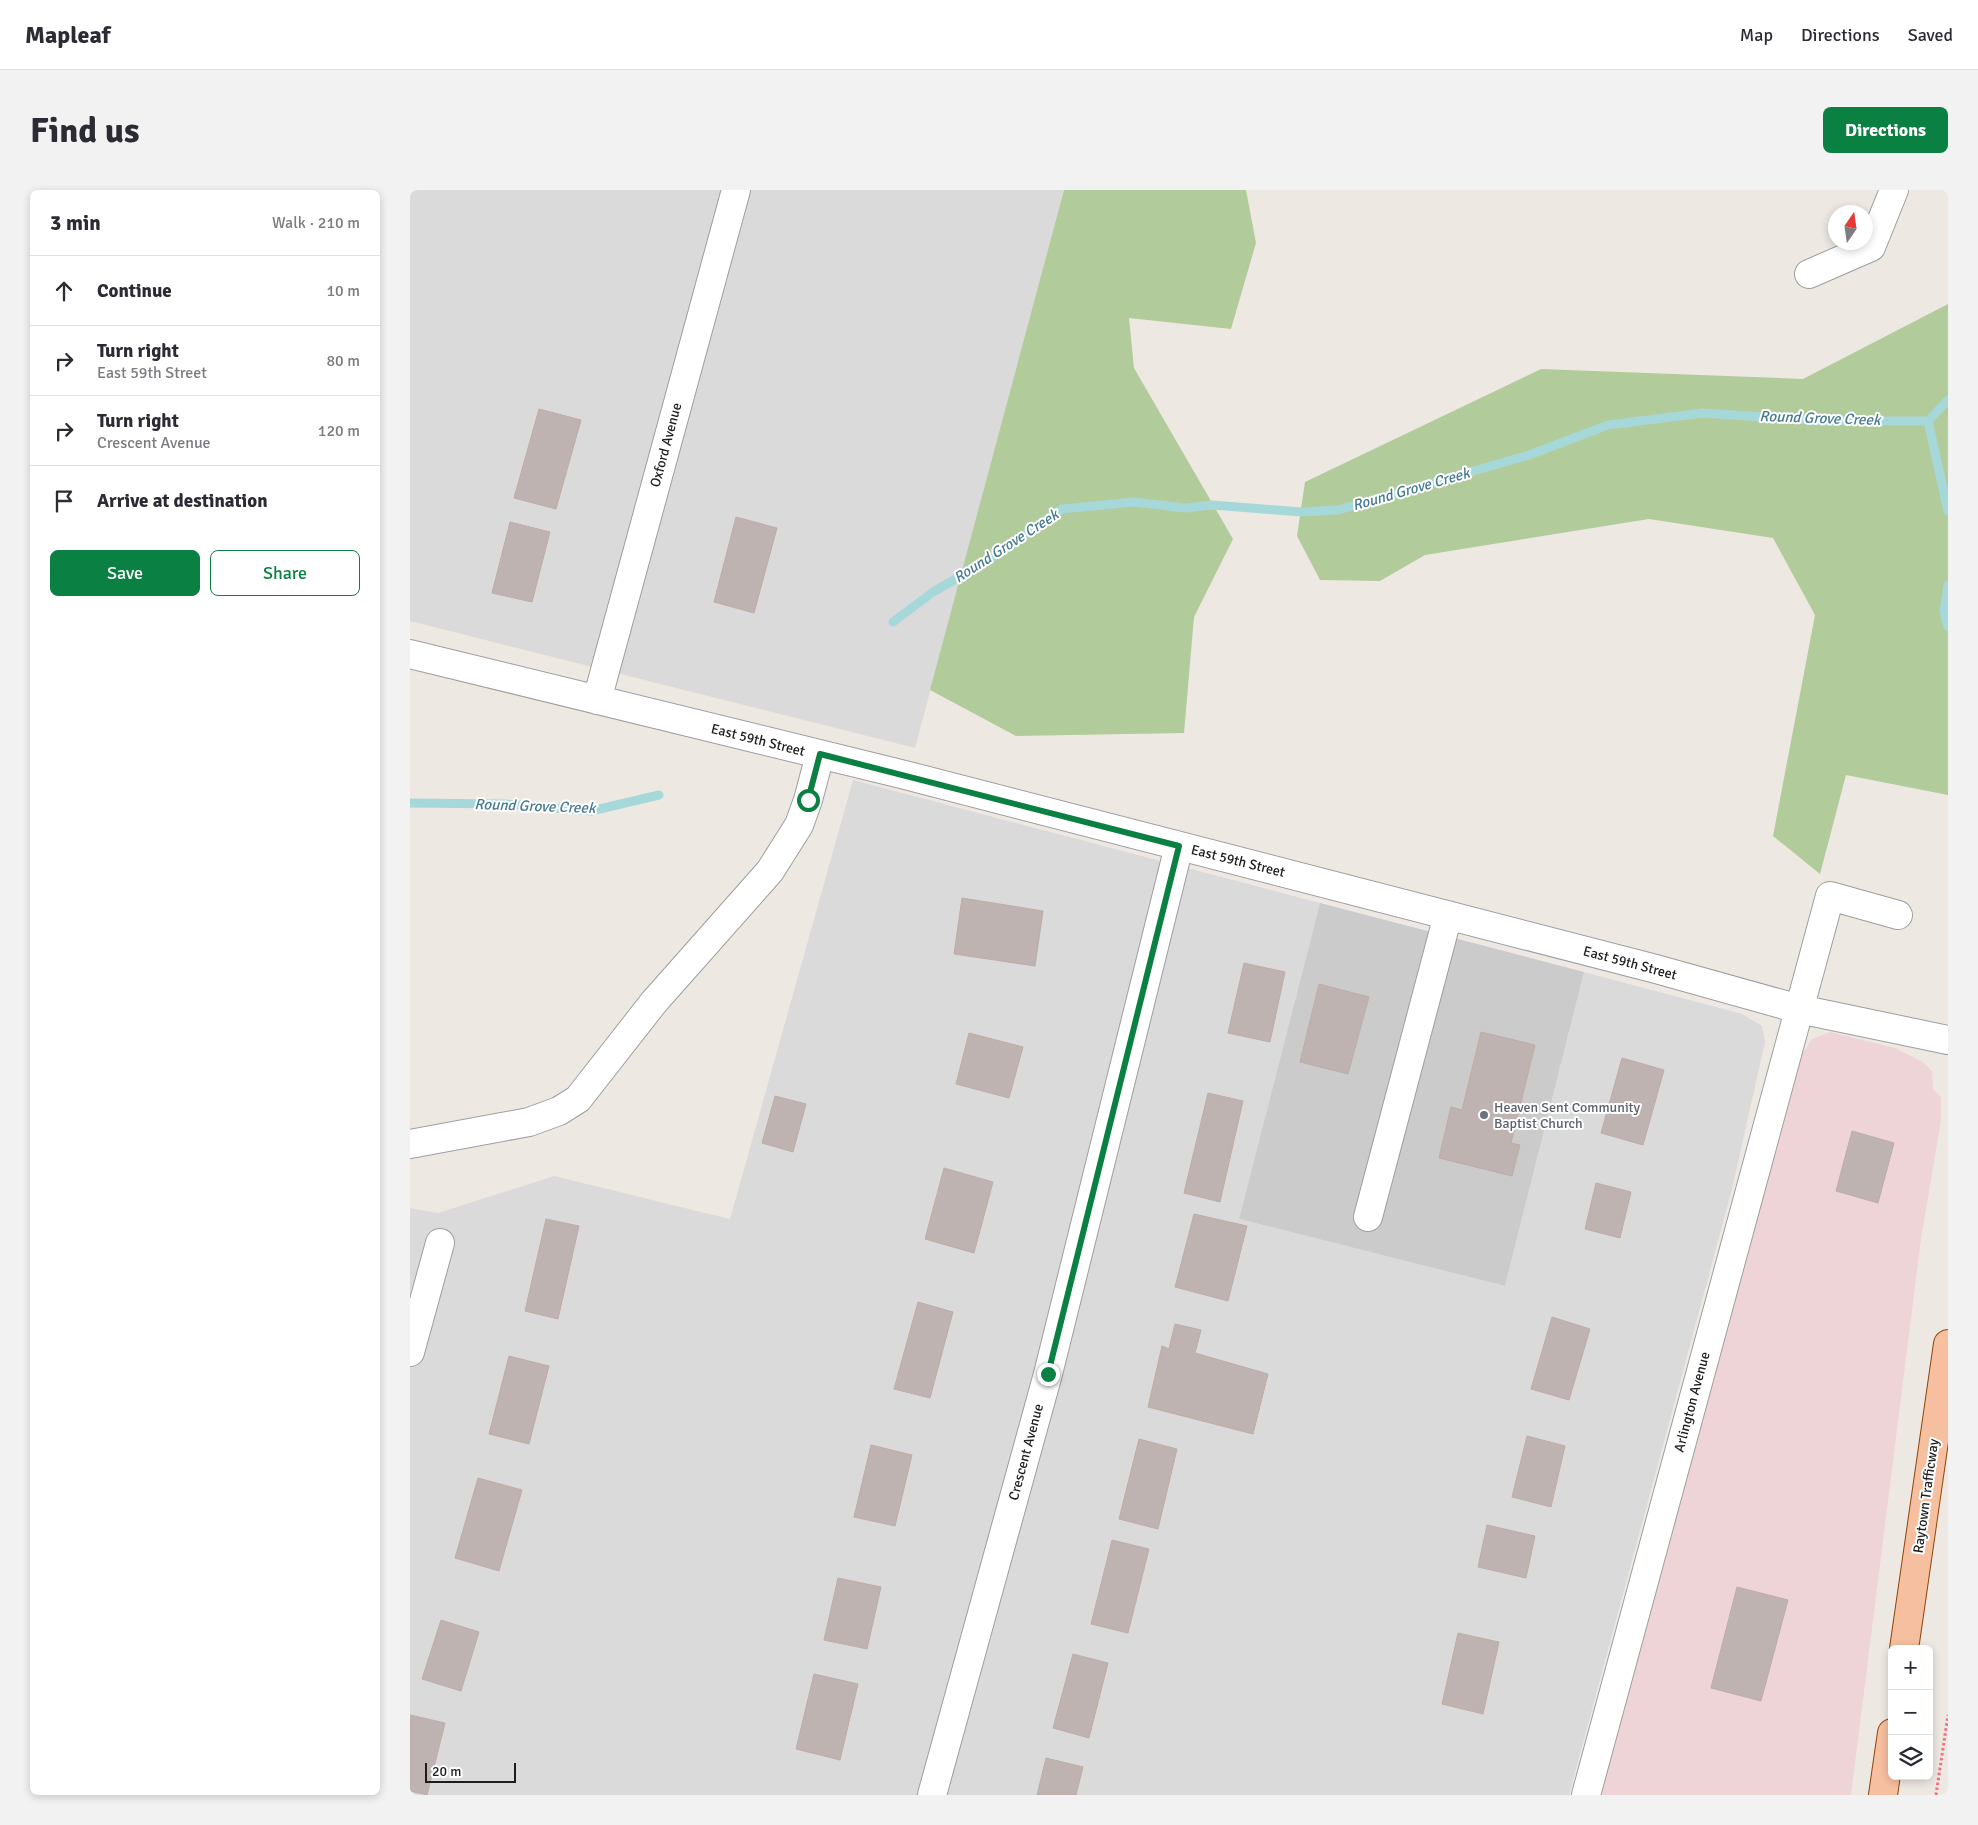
<!DOCTYPE html>
<html lang="en">
<head>
<meta charset="utf-8">
<style>
  body { margin:0; font-family:Signika,sans-serif; background:#f2f2f3; color:#2b2b33 }
  .controls { position:absolute; right:15px; bottom:15px; display:grid; overflow:hidden; border-radius:8px; box-shadow:0 2px 8px #0003 }
  .controls button { width:45px; height:45px; display:grid; place-items:center; padding:0; border:0; border-bottom:1px solid #e1e1e2; background:#fff; color:#2b2b33; font:25px sans-serif }
  .compass { position:absolute; left:1418px; top:15px; width:45px; height:45px; border-radius:50%; background:#fff; box-shadow:0 2px 8px #0003; rotate:13deg }
  .scale { position:absolute; left:15px; bottom:12px; width:91px; box-sizing:border-box; padding-left:5px; border:2px solid #1d1d1d; border-top:0; font-size:14px; line-height:18px; white-space:nowrap; color:#1d1d1d; -webkit-text-stroke:4px #fff; paint-order:stroke }
  .stop { position:absolute; width:15px; height:15px; margin:-11px; border:4px solid #0b8043; border-radius:50%; background:#fff }
  .stop.end { background:#0b8043; border-color:#fff; box-shadow:0 1px 5px #0008 }
  .list { margin:0; padding:0; list-style:none }
  h2 { display:flex; justify-content:space-between; align-items:center; height:65px; margin:0; padding:0 20px; font-size:21px }
  h2 small { font-size:16px; font-weight:400; color:#7c7c81 }
  .list li { display:grid; grid-template-columns:32px 1fr auto; gap:15px; align-items:center; box-sizing:border-box; height:70px; padding:0 20px; border-top:1px solid #e1e1e2 }
  .list b { display:block; font-size:19px; white-space:nowrap }
  .list p { margin:0; font-size:16px; white-space:nowrap; color:#7c7c81 }
  .list em { font-size:16px; font-style:normal; color:#7c7c81 }
  .actions { display:flex; gap:10px; padding:15px 20px }
  .actions a { flex:1; padding:11px 0; border:1px solid #0b8043; border-radius:8px; text-align:center; font-size:18px; color:#0b8043 }
  .actions .main { background:#0b8043; color:#fff }
  .icon { flex:none; width:28px; height:28px; fill:none; stroke:currentColor; stroke-width:2; stroke-linecap:round; stroke-linejoin:round }
  .map { position:relative; flex:none; width:1538px; height:1605px; overflow:hidden; border-radius:8px }
  header { display:flex; align-items:center; gap:30px; box-sizing:border-box; height:70px; padding:0 25px; background:#fff; border-bottom:1px solid #e1e1e2 }
  header strong { font-size:24px }
  nav { display:flex; gap:28px; margin-inline-start:auto; font-size:18px }
  .intro { display:flex; align-items:center; justify-content:space-between; box-sizing:border-box; height:120px; padding:0 30px }
  h1 { margin:0; font-size:35px }
  .button { padding:12px 22px; border-radius:8px; background:#0b8043; color:#fff; font-size:18px; font-weight:700 }
  main { display:flex; gap:30px; padding:0 30px }
  aside { flex:1; background:#fff; border-radius:8px; box-shadow:0 2px 8px #0003 }
  .map>svg:first-child { display:block }
  .residential { fill:#dbdada }
  .commercial { fill:#eed3d7 }
  .religious { fill:#cbcbcb }
  .forest { fill:#b2cb9a }
  .lines { fill:none; stroke-linecap:round; stroke-linejoin:round }
  .stream { stroke:#a6d8d9; stroke-width:9 }
  .building { fill:#beb3b0; stroke:#beaca6 }
  .minor-casing { stroke:#9e9e9e; stroke-width:30 }
  .major-casing { stroke:#8e4608; stroke-width:30 }
  .path { stroke:#f2707d; stroke-width:3; stroke-dasharray:2.5 2.5; stroke-linecap:butt }
  .minor { stroke:#fff; stroke-width:28 }
  .major { stroke:#f6bf9f; stroke-width:28 }
  .route { stroke:#0b8043; stroke-width:6 }
  .worship-dot { fill:#6b7280; stroke:#fff; stroke-width:2 }
  .labels { text-anchor:middle; dominant-baseline:central; stroke-width:4; stroke-linejoin:round; paint-order:stroke }
  .street-label { font-size:14px; fill:#1d1d1d; stroke:#fff }
  .worship-label { font-size:14px; fill:#5b616d; stroke:#fff; text-anchor:start }
  .water-label { font-size:15px; font-style:italic; fill:#467a90; stroke:#fff }
</style>
</head>
<body>
<header>
<strong>Mapleaf</strong>
<nav><a>Map</a><a>Directions</a><a>Saved</a></nav>
</header>
<div class="intro"><h1>Find us</h1><a class="button">Directions</a></div>
<main>
<aside>
<h2>3 min<small>Walk · 210 m</small></h2>
<ul class="list">
<li><svg class="icon" aria-label="ahead" viewBox="0 0 24 24"><path d="M12 20V5M6 11l6-6 6 6"/></svg><div><b>Continue</b></div><em>10 m</em></li>
<li><svg class="icon" aria-label="right" viewBox="0 0 24 24"><path d="M7 20v-9h11M14 6l5 5-5 5"/></svg><div><b>Turn right</b><p>East 59th Street</p></div><em>80 m</em></li>
<li><svg class="icon" aria-label="right" viewBox="0 0 24 24"><path d="M7 20v-9h11M14 6l5 5-5 5"/></svg><div><b>Turn right</b><p>Crescent Avenue</p></div><em>120 m</em></li>
<li><svg class="icon" aria-label="arrive" viewBox="0 0 24 24"><path d="M6 21V4h12l-3 4 3 4H6"/></svg><div><b>Arrive at destination</b></div></li>
</ul>
<div class="actions"><a class="main">Save</a><a>Share</a></div>
</aside>
<div class="map">
<svg width="1538" height="1605" viewBox="0 0 1538 1605">
  <rect width="100%" height="100%" fill="#eee8e3"/>
  <path class="residential" d="M0,0H654L505,558L0,431Z
    M443,590L910,713L829,1029L1095,1096L1174,782L1332,824L1352,836L1355,852L1322,999L1159,1605H0V1018L28,1023L144,986L320,1029Z"/>
  <path class="commercial" d="M1420,842L1485,858L1513,872L1522,881L1523,899L1531,907V930L1511,1049L1441,1605H1181L1389,869L1402,849Z"/>
  <path class="religious" d="M910,713L1174,782L1095,1096L829,1029Z"/>
  <path class="forest" d="M654,0H836L846,53L821,139L719,128L724,178L823,349L784,427L774,543L606,546L520,500Z
    M1538,114V605L1436,585L1410,684L1363,646L1405,425L1363,348L1239,329L1015,365L970,391L910,390L887,346L895,292L1131,179L1393,189Z"/>
  <g class="lines">
    <path class="stream" d="M1518,231L1538,321
      M1538,395L1534,421L1538,437
      M483,432L523,402L582,368L652,319L724,312L775,318L803,315L891,322L928,320L1119,265L1198,235L1293,223L1413,231H1518L1538,210
      M0,613L95,614L181,621L249,605"/>
  </g>
  <path class="building" d="M129,219L171,230L146,319L104,308Z
    M326,327L367,338L344,423L304,412Z
    M100,332L140,342L122,412L82,403Z
    M552,708L633,721L625,776L544,764Z
    M834,773L875,782L860,852L818,843Z
    M909,794L959,807L938,884L890,872Z
    M1071,842L1125,855L1101,953L1110,955L1102,986L1029,968L1041,917L1052,920Z
    M559,843L613,857L599,908L546,894Z
    M1212,868L1254,880L1233,955L1191,943Z
    M798,903L833,911L810,1012L774,1003Z
    M365,906L396,914L383,962L352,953Z
    M1442,941L1484,953L1468,1013L1426,1001Z
    M534,978L583,992L564,1063L515,1049Z
    M1186,993L1221,1002L1210,1048L1175,1039Z
    M784,1024L837,1036L818,1111L765,1097Z
    M136,1029L169,1036L148,1129L115,1121Z
    M508,1112L543,1122L520,1208L484,1199Z
    M1142,1127L1180,1139L1159,1210L1121,1199Z
    M765,1134L791,1140L785,1163L858,1184L843,1244L738,1217L752,1156L759,1159Z
    M99,1166L139,1176L119,1254L79,1244Z
    M1117,1246L1155,1256L1141,1317L1102,1307Z
    M729,1249L767,1259L748,1339L709,1329Z
    M461,1255L502,1265L485,1336L444,1327Z
    M68,1288L112,1300L89,1381L45,1368Z
    M1077,1335L1125,1346L1116,1388L1068,1377Z
    M702,1350L739,1359L718,1443L681,1434Z
    M428,1388L471,1397L457,1459L414,1450Z
    M1327,1397L1378,1410L1351,1511L1301,1498Z
    M31,1430L69,1442L51,1501L12,1489Z
    M1048,1443L1089,1452L1073,1524L1032,1514Z
    M663,1464L698,1473L679,1548L643,1538Z
    M404,1484L448,1494L430,1570L386,1559Z
    M0,1525L35,1533L17,1605L0,1601Z
    M636,1568L673,1577L666,1605H627Z"/>
  <g class="lines">
    <g class="minor-casing">
      <path id="minor" d="M1399,84L1461,57L1484,0
        M0,464L491,584L1246,779L1389,819L1538,850
        M187,510L326,0
        M0,954L119,932L149,921L168,909L244,812L360,681L389,635L398,610L410,565
        M958,1027L1038,725
        M0,1162L30,1053
        M522,1605L638,1184L769,656
        M1176,1605L1420,706L1488,725"/>
    </g>
    <g class="major-casing">
      <path id="major" d="M1494,1459L1538,1154
        M1473,1605L1482,1543"/>
    </g>
    <path class="path" d="M1526,1605L1538,1525"/>
    <use href="#minor" class="minor"/>
    <use href="#major" class="major"/>
  </g>
  <g class="lines">
    <path class="route" d="M398,610L410,564L769,656L638,1184"/>
  </g>
  <circle class="worship-dot" cx="1074" cy="925" r="5"/>
  <g class="labels">
    <g class="street-label">
      <text transform="translate(256 255) rotate(-75)">Oxford Avenue</text>
      <text transform="translate(348 550) rotate(14)">East 59th Street</text>
      <text transform="translate(828 671) rotate(14)">East 59th Street</text>
      <text transform="translate(1220 773) rotate(15)">East 59th Street</text>
      <text transform="translate(1282 1212) rotate(-75)">Arlington Avenue</text>
      <text transform="translate(616 1262) rotate(-75)">Crescent Avenue</text>
      <text transform="translate(1516 1306) rotate(-82)">Raytown Trafficway</text>
    </g>
    <g class="worship-label">
      <text x="1084" y="917">Heaven Sent Community<tspan x="1084" dy="16">Baptist Church</tspan></text>
    </g>
    <g class="water-label">
      <text transform="translate(1410 228) rotate(2)">Round Grove Creek</text>
      <text transform="translate(1001 299) rotate(-16)">Round Grove Creek</text>
      <text transform="translate(596 356) rotate(-33)">Round Grove Creek</text>
      <text transform="translate(125 616) rotate(2)">Round Grove Creek</text>
    </g>
  </g>
</svg>
<div class="controls">
<button>+</button>
<button>−</button>
<button><svg class="icon" aria-label="layers" viewBox="0 0 24 24"><path d="M12 4l9 5-9 5-9-5zM3 14l9 5 9-5"/></svg></button>
</div>
<svg class="compass" viewBox="-18 -18 36 36"><path d="M0-13l5 13h-10z" fill="#e53935"/><path d="M0 13l5-13h-10z" fill="#7c7c81"/></svg>
<div class="scale">20 m</div>
<div class="stop" style="left:398px;top:610px"></div>
<div class="stop end" style="left:638px;top:1184px"></div>
</div>
</main>
</body>
</html>
